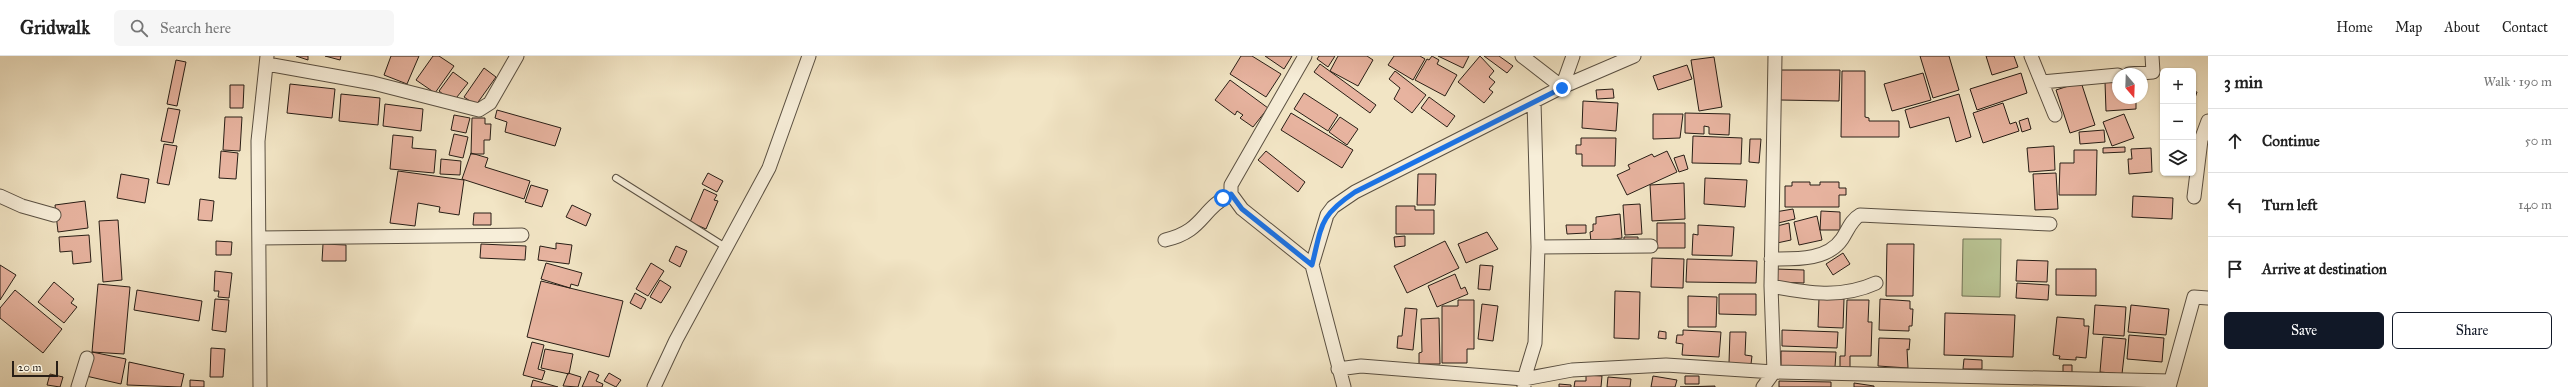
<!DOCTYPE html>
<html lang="en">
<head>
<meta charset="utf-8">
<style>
  body { margin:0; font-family:"IM FELL Great Primer",serif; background:#f6f6f6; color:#222 }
  .controls { position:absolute; right:12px; top:12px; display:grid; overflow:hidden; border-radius:6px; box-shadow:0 1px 3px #0004 }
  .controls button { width:36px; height:36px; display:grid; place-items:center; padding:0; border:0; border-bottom:1px solid #e0e0e0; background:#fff; color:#222; font:20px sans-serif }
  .compass { position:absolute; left:2112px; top:12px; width:36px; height:36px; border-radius:50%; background:#fff; box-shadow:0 1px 3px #0004; rotate:161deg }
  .scale { position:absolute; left:12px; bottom:10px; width:46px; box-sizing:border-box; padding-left:4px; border:2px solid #281e16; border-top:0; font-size:11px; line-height:14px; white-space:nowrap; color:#281e16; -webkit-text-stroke:3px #f7eed9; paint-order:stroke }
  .stop { position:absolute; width:12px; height:12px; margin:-9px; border:3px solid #1a73e8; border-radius:50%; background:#fff }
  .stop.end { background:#1a73e8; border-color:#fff; box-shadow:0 1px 4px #0008 }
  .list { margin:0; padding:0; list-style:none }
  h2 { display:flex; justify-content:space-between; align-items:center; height:52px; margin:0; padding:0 16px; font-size:17px }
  h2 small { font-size:13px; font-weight:400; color:#767676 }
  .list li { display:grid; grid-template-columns:26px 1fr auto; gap:12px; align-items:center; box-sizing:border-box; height:64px; padding:0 16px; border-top:1px solid #e0e0e0 }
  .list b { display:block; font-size:15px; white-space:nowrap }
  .list em { font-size:13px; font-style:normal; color:#767676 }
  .actions { display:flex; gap:8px; padding:12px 16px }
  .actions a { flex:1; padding:9px 0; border:1px solid #111827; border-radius:6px; text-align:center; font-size:14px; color:#111827 }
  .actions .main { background:#111827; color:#fff }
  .icon { flex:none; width:22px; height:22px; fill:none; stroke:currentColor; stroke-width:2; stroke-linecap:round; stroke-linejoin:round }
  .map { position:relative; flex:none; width:2208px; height:331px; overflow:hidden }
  header { display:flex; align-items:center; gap:24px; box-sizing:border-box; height:56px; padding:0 20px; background:#fff; border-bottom:1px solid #e0e0e0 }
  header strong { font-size:19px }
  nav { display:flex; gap:22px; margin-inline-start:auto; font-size:14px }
  .search { width:280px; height:36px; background:#f6f6f6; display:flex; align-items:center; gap:10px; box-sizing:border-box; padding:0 14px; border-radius:6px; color:#767676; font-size:15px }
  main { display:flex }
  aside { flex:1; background:#fff }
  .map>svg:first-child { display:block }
  .green { fill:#bac595; stroke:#717256 }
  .building { fill:#e7b39f; stroke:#281e16 }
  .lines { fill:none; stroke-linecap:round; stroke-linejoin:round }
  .lane-casing { stroke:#5a5042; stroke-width:8 }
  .street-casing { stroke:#5a5042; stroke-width:15 }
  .lane { stroke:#f7eed9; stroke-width:6 }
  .street { stroke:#f7eed9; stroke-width:13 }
  .route { stroke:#1a73e8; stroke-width:5 }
</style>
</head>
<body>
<header>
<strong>Gridwalk</strong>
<div class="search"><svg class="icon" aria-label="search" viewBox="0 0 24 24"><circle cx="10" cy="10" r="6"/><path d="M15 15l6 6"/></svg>Search here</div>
<nav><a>Home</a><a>Map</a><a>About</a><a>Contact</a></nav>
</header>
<main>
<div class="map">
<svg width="2208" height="331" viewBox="0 0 2208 331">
  <rect width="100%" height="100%" fill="#f2e5c5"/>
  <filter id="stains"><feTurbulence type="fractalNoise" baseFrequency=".005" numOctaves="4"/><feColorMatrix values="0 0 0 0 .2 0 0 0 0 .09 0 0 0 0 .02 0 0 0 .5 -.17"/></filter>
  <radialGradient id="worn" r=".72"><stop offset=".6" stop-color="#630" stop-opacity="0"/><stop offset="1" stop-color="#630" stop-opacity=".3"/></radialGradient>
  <path class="green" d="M1963,183H2001L2000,241L1962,240Z"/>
  <path class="building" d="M296,0H308V4Z
    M325,0H341L340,4Z
    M391,0H419L407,28L384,19Z
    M433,0H439L454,10L435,37L416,24Z
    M1241,0H1252L1281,18L1266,41L1230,18Z
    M1265,0H1292L1284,13Z
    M1319,0H1335L1328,11L1317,3Z
    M1338,0H1367L1373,4L1358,30L1330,15Z
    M1394,0H1420L1425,3L1413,24L1388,9Z
    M1432,0L1439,4L1437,8L1457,19L1445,40L1415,24L1427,3L1429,4Z
    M1438,0H1469L1463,12Z
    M1480,0L1494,15L1489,21L1495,26L1489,33L1493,36L1484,47L1458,26Z
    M1484,0H1499L1513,10L1507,17Z
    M1920,0H1949L1959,34L1933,42Z
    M1986,0H2014L2018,11L1992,19Z
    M1714,1L1722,51L1699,55L1691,4Z
    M176,4L186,6L177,50L167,48Z
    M1320,8L1376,49L1370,57L1314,16Z
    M1687,9L1692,23L1658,34L1653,20Z
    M484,12L496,21L476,49L464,41Z
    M1781,14H1840L1839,45L1780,44Z
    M1395,15L1426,39L1412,57L1394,43L1400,32L1389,23Z
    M1842,15H1865V61L1869,62V65H1899V81H1841Z
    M453,16L468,27L453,46L439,35Z
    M1923,17L1931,44L1892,55L1884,28Z
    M2021,17L2027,37L1977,54L1970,33Z
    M1230,24L1268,52L1253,71L1240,62L1243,59L1237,55L1235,59L1215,44Z
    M2118,25V42H2136V53L2106,55L2105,26Z
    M2081,26L2095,69L2070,77L2056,34Z
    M290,28L335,33L332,62L287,57Z
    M230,29H244L243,52H230Z
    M1613,33L1614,42L1597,43L1596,34Z
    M2193,35L2197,36L2193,48Z
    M1304,37L1338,59L1328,75L1294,53Z
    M341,38L380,42L378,69L339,65Z
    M1959,38L1971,81L1956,86L1949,61L1910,72L1905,54Z
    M1429,41L1455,60L1447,71L1421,52Z
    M1583,45L1618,47L1616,75L1582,72Z
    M2003,47L2010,68L2016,66L2019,75L1983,87L1973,57Z
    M385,48L423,53L421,75L383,70Z
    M168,52L180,54L173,87L161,85Z
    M497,54L561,72L555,90L505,76L507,66L495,62Z
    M1291,57L1353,94L1342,112L1281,74Z
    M1685,57L1730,58L1729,79L1709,78V71L1704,70V78L1685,77Z
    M1653,58H1683L1680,82L1653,83Z
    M2124,58L2134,82L2112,90L2103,66Z
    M454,59L470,62L466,77L451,74Z
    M225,61H242L240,95L223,94Z
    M1340,61L1358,73L1347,89L1329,76Z
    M472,62H485V68H491L490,84H484V98H471Z
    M2028,62L2031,73L2022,76L2019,65Z
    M2104,74L2105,86L2080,88L2079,76Z
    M454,78L468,81L463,102L449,99Z
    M393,79L413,81L412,92L436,94L434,117L390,113Z
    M1693,80L1742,82L1741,108L1692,107Z
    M1581,82H1616L1615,110H1582V98H1576V89H1581Z
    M1750,83H1761L1759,107L1749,106Z
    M164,88L177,90L169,129L157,127Z
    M2054,90L2055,114L2029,116L2027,92Z
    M2125,91V96L2103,97V92Z
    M2151,92L2152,116L2129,118L2128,103H2132L2131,93Z
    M2074,94H2097L2096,139H2059L2060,107H2074Z
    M221,95L238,97L236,123L219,122Z
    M1266,95L1305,126L1298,136L1258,104Z
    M1667,95L1677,116L1627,139L1617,119L1630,113L1628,109L1652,98L1654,101Z
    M471,97L488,102L485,111L530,125L524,143L462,123Z
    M1684,99L1688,113L1679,116L1674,102Z
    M441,103L461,105L460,119L440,118Z
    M398,115L464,124L459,159L439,156L440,151L418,147L415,170L390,167Z
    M708,117L723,125L717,136L702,128Z
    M2056,117L2058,153L2035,154L2033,118Z
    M121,118L149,123L145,147L117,142Z
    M1418,118H1436L1435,149H1417Z
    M1705,122L1747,124L1745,151L1704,148Z
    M1792,126H1810V129H1820V126H1839V132H1846V139H1839V151H1785V130H1792Z
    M1684,127L1685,163L1652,165L1650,129Z
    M531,129L548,134L542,151L525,146Z
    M704,133L717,139L714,144L718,145L706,173L690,166Z
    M2133,140L2173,142L2172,163L2132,161Z
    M200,143L214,145L212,165L198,164Z
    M85,145L88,172L58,176L55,149Z
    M1640,148L1642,178L1625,179L1623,149Z
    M572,149L591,158L586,170L566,161Z
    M1396,150H1415V154H1434V178H1396Z
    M1793,153L1795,163L1778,167L1775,156Z
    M1821,155L1840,156V174H1820Z
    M474,157H491V169H473Z
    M1620,158L1622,182L1591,186L1590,176L1593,175V168H1596V161Z
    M1817,160L1822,184L1799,189L1794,166Z
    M118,164L122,224L103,226L99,165Z
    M1657,167H1685V192H1657Z
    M1789,167L1791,184L1777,187L1773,171Z
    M1566,169H1586V177L1567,178Z
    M1698,169L1734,171L1732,200L1692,199L1693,178L1698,179Z
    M1487,176L1498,193L1466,207L1458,188Z
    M89,179L91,206L73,208L72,195L60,196L59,181Z
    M1405,180V190L1395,191L1394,181Z
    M1624,181H1638V188H1624Z
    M216,185L232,186L231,199H216Z
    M1445,185L1459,212L1407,237L1394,210Z
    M556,187L572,189L569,208L538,204L540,190L556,193Z
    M323,188L346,189V205H322Z
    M481,188L526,190L525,204L480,202Z
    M1887,188H1914L1913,240H1886Z
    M676,190L687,195L680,211L669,205Z
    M1843,197L1850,208L1833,219L1826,208Z
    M1652,202L1684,203L1683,232L1651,231Z
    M1687,203L1757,205L1756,227L1686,226Z
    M2017,204L2048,205L2047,226L2016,225Z
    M546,207L582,217L578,230L571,228L570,232L541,223Z
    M651,207L664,215L648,240L636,233Z
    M0,209L16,219L0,244Z
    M1480,209L1493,210L1490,234L1478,233Z
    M1776,213L1804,214V227L1776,226Z
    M2056,213H2096V240L2056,239Z
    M215,215L232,217L229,242L218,241L219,235H214Z
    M1455,218L1461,233L1465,231L1468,238L1437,251L1428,230Z
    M660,224L671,231L661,247L650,241Z
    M541,225L623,245L609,301L527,281Z
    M54,226L74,243L71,247L77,251L64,267L38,246Z
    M2017,227L2049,229L2048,244L2016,242Z
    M98,228L130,231L124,298L92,296Z
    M15,234L62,273L43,297L0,262V252Z
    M137,234L202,245L199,265L134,254Z
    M1615,235L1640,236L1639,283L1614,282Z
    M635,237L646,243L641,253L630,247Z
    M1719,238H1756V259L1719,258Z
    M1688,240L1717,241L1716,271H1688Z
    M1819,242L1844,243L1843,272L1818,271Z
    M215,243L229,244L226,276L212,274Z
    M1880,243L1910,245V253H1913L1912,270H1909V275L1879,274Z
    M1458,244H1474V293H1467V307H1442V250H1458Z
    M1847,244H1869L1868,266H1872L1871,300H1850V313H1840V300H1845Z
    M1482,248L1498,250L1493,285L1478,283Z
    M2095,249L2126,251L2124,280L2093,278Z
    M2131,249L2169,253L2166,279L2128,276Z
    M1405,252L1417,253L1413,294L1397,292L1398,280H1402Z
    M1945,257L2015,259L2013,301L1944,299Z
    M2057,261L2084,263V270H2089L2086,302L2076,301V304L2059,303L2060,300L2053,299Z
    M1439,262L1440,308H1419V297L1422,296L1421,263Z
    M1683,274L1721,276L1719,301L1682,299L1683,288L1676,287L1677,279H1683Z
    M1782,274L1838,276L1837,292L1782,290Z
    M1659,275L1666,276V283L1658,282Z
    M1730,276H1746L1745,299L1752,300L1751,308L1729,307Z
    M2129,279L2164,282L2162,306L2127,303Z
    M2103,281L2126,283L2122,318L2100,316Z
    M1879,282L1910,283L1909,294L1907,293L1908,312L1878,310Z
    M532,286L544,289L538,313L545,315L542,324L523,319Z
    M211,292L225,293L223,321H210Z
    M545,293L573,298L569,318L541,312Z
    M1781,295L1836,296L1835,311L1781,310Z
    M92,296L126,303L121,328L86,320Z
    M1964,303L1982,304V313H1963Z
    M129,306L184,318L181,331L127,329Z
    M2063,309H2072V320L2063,319Z
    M589,315L599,319L596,325L603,328L602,331H582Z
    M568,317L581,321L578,331L563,330Z
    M609,317L621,324L616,331L604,325Z
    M50,318L63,321L60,331L47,329Z
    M1586,319L1602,320L1601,331H1574L1575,325H1586Z
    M1653,320L1677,324L1675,331H1651Z
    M1685,320H1699V328H1685Z
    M1608,321L1631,323L1630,331H1607Z
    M190,324L204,325V331H190Z
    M533,324L558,331H531Z
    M1779,325L1831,326V331H1779Z
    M1854,327L1874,330V331H1854Z
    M1559,328L1571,329V331H1559Z
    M1715,330V331H1680Z"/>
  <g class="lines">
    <g class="lane-casing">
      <path id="lane" d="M616,122L727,192"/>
    </g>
    <g class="street-casing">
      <path id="street" d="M1305,0L1231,129V138L1242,153L1312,209
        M1522,0L1562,31L1573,0
        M2031,0L2055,59
        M267,8L373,27L479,54L490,47L517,0
        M2129,18L2153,16L2152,0
        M2042,26L2118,19
        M0,140L22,150L54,159
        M2194,141L2201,84L2208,65
        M259,182L522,179
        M1165,184C1204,175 1200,154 1231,138
        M1538,191L1651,190
        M1771,203C1795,203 1827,205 1842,183C1848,174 1851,164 1860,159L2050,168
        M1771,230C1807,237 1841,243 1876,227
        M1338,313L1361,310L1524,323L1572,314L1666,309L1774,316L2170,325
        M1524,330V323L1535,287L1538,191L1534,46
        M78,331L87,302
        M260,331L258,85L267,0
        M654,331L676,284L769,112L809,0
        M1344,331L1312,209L1327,159L1333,151L1355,136L1562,31L1634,0
        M1763,331L1774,316L1771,230L1775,0
        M2169,331L2194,241L2208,242"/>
    </g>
    <use href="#lane" class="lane"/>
    <use href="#street" class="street"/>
  </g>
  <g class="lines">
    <path class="route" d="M1223,142L1231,138L1242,153L1312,209C1322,169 1319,160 1355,136L1562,32"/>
  </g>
  <rect width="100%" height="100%" filter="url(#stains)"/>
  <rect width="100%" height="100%" fill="url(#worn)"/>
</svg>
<div class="controls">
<button>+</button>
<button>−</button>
<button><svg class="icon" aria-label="layers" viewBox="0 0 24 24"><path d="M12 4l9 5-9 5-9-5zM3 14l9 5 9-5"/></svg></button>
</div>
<svg class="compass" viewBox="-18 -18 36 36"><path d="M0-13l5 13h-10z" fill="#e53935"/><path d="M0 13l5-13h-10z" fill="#767676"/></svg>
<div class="scale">20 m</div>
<div class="stop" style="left:1223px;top:142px"></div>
<div class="stop end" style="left:1562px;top:32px"></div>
</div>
<aside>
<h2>3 min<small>Walk · 190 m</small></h2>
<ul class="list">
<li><svg class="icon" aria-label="ahead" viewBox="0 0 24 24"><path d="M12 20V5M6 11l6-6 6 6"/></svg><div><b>Continue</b></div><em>50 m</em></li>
<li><svg class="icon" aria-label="left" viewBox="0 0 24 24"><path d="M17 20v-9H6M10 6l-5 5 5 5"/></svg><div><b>Turn left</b></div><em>140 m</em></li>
<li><svg class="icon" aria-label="arrive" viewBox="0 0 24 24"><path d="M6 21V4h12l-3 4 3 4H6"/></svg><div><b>Arrive at destination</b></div></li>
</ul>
<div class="actions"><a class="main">Save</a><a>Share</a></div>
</aside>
</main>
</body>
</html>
